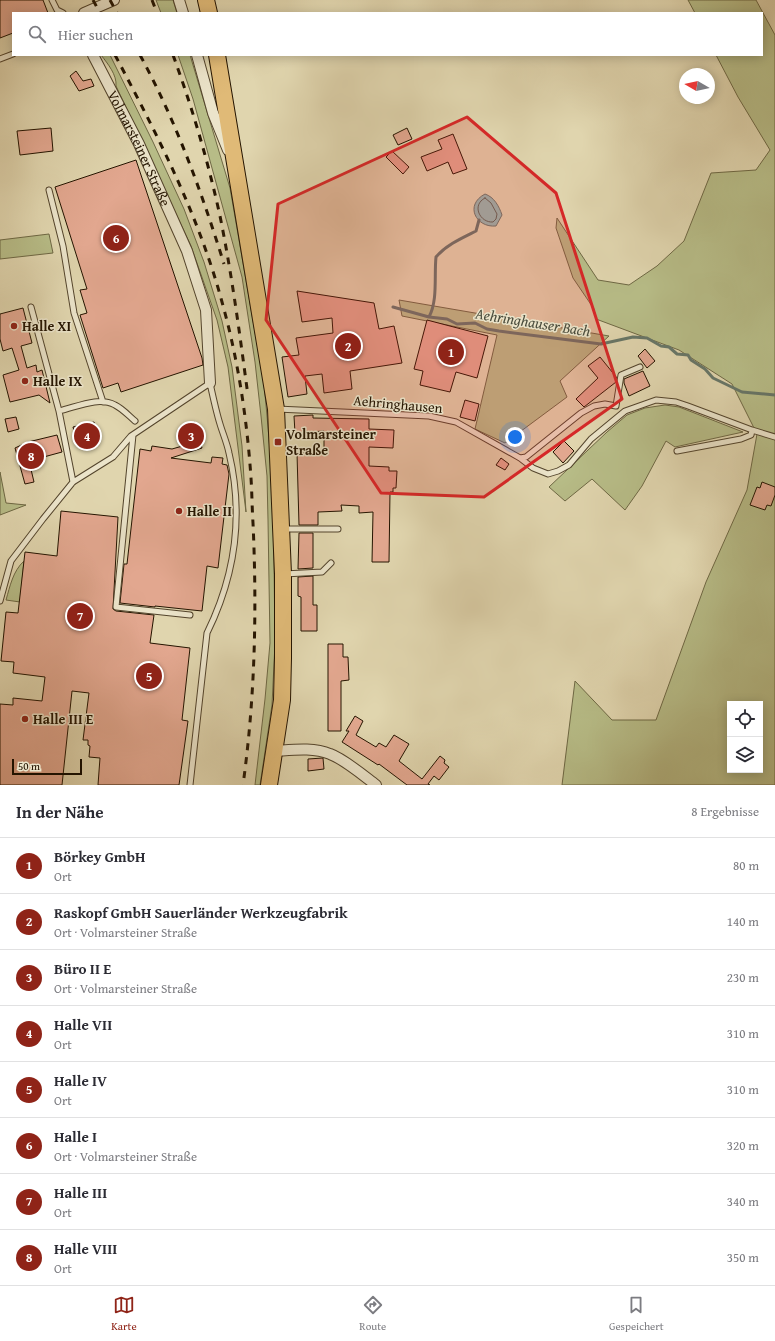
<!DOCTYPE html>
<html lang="de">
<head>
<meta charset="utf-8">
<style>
  body { margin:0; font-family:"Gentium Book Plus",serif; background:#f7f7f7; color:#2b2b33 }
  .controls { position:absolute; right:12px; bottom:12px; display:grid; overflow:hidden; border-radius:0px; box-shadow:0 2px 10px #0003 }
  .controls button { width:36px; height:36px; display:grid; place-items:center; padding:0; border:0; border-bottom:1px solid #e1e1e2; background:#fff; color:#2b2b33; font:20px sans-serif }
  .compass { position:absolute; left:679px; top:68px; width:36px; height:36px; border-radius:50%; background:#fff; box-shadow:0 2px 10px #0003; rotate:279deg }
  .scale { position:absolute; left:12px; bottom:10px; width:70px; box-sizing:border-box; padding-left:4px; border:2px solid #241400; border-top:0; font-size:11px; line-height:14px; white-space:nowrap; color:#241400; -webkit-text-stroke:3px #ebe4ca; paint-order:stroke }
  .you { position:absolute; left:515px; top:437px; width:14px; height:14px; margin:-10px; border:3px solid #fff; border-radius:50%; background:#1a73e8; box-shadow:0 0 0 6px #1a73e833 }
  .badge { display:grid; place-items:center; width:26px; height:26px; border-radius:50%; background:#8f2418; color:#fff; font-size:13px; font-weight:700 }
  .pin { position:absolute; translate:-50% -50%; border:2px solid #fff; box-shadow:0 1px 4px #0006 }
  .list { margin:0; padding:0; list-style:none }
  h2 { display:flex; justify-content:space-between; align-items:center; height:52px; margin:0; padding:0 16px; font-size:17px }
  h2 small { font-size:13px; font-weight:400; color:#7c7c81 }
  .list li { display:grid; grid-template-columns:26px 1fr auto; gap:12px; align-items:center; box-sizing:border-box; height:56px; padding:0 16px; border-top:1px solid #e1e1e2 }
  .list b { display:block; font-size:15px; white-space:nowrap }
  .list p { margin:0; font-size:13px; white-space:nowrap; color:#7c7c81 }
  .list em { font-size:13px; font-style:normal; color:#7c7c81 }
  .icon { flex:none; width:22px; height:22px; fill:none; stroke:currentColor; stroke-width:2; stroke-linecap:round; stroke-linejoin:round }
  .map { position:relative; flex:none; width:775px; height:785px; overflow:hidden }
  .search { position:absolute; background:#fff; box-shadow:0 2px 10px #0003; left:12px; right:12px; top:12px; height:44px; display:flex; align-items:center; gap:10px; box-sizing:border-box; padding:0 14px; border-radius:0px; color:#7c7c81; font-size:15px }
  .sheet { height:500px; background:#fff }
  nav { display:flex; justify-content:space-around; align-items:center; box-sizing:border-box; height:56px; border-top:1px solid #e1e1e2; background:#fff; font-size:11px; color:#7c7c81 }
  nav a { display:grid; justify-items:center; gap:2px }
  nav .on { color:#8f2418 }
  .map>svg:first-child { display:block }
  .green { fill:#b7bc87; stroke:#6e6844; fill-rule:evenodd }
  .water { fill:#94b8ae; stroke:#677668 }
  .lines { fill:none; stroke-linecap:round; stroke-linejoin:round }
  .shore { stroke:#5c6657; stroke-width:1 }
  .stream { stroke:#677668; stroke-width:3 }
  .building { fill:#e2a78f; stroke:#241400 }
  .service-casing { stroke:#53442c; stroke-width:7 }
  .minor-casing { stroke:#53442c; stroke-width:12 }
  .primary-casing { stroke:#241400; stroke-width:18 }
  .service { stroke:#ebe4ca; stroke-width:5 }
  .minor { stroke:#ebe4ca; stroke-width:10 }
  .primary { stroke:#e0ba77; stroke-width:16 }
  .rail { stroke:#241400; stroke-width:3; stroke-dasharray:7 7; stroke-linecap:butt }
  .marked { fill:#d62828; fill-opacity:0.2; stroke:#d62828; stroke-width:3; stroke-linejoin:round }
  .poi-dot { fill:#8f2418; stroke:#ebe4ca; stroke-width:1.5 }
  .labels { text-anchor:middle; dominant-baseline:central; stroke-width:3; stroke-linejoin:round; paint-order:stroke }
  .street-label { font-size:14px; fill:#241400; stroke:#ebe4ca }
  .poi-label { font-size:14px; font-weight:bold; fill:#241400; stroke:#ebe4ca; text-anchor:start }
  .water-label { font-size:15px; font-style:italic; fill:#4b4d3d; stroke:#ebe4ca }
</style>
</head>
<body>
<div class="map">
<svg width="775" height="785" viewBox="0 0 775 785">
  <rect width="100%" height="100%" fill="#e0d5ae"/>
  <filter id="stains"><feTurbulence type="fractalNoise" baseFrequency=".005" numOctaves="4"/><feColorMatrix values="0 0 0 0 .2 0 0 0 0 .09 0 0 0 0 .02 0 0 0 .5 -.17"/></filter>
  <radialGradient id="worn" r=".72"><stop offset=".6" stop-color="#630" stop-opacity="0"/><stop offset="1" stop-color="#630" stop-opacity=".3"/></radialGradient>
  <path class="green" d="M156,0H173L177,13H161Z
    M688,0H756L775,35V785H562L575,681L612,720H656L706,582L747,490L757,434L732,384L679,350L596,319L594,309L573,278L556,228L557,218L598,280L629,285L657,266L684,241L711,173L756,170L770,150L738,97L716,55H762V13H695ZM730,704H760V770H730Z
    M101,55H110L153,142L184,209L204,262L222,321L232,367L242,446L246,512L228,367L217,320L191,246L116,86C117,75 108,64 101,55Z
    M178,55H190L230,188L264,384L267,416L273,485L275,643L272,705L260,785H255L265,699L270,643L268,520L267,476L261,416L255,362L242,277L193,99Z
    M49,234L53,253L0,259V240Z
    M399,300L609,336L560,381L567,397L505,443L475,429L497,335L402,316Z
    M665,405L679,407L743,432L675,447L666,441L642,486L625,510L592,479L565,501L549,487L607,432L627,415L645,408Z
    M0,472L6,503L26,505L0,515Z
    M24,561L20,602L6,600C10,586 13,571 24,561Z"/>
  <path class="water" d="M485,194C494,197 499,206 502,215L496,226C476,228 464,205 485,194Z"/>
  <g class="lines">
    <path class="shore" d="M485,198L491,203L497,214L496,219L493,222C480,223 471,205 485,198Z"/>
    <path class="stream" d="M393,307L429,317L447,319L457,324L475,323L487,329L499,331L601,344L633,337L647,338L661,346L669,347L677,354L688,355L691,360L705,369L713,378L742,392L775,395
      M429,317C438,300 434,276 436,257C446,245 462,238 476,231L479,220"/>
  </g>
  <path class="building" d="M0,0H43L48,13H13V33L0,38Z
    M76,71L83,81L91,79L94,86L79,91L70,76Z
    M51,128L53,151L20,155L17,131Z
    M407,128L412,139L398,145L393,135Z
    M453,134L467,169L453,174L448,162L427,171L421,157L442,149L438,140Z
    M392,151L409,167L403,174L386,157Z
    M136,160L202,358L203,365L121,392L118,383L103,388L80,315L87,313L80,290L87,289L55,187Z
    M297,291L374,303L379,329L394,326L402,363L350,371L352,389L324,393L322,374L305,376L307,394L288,397L282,357L299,355L296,338L333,333L332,318L302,322Z
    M23,308L32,343L21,346L27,368L36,365L37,372L42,370L50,403L39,395L10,402L3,375L19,370L12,348L3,351L0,339V314Z
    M427,320L488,336L477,378L456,372L450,392L420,385L423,371L414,369Z
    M645,349L655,361L647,368L638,356Z
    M600,357L617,378L616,382L584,407L576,399L598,378L588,366Z
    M643,371L650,386L629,396L624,383V379Z
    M465,400L479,404L475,421L460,417Z
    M313,415V418L369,419V429L394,430L393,448L369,447V466L389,467V471H397L396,488H393V492H390L389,562H372L373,512L359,513V506L341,505L342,511L318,512V525H299L297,453L324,452V431L295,433L294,416Z
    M16,417L19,429L8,432L5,419Z
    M94,422L99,442L79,448L73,427Z
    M195,422L202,448L171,458L211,463L212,457L223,458L222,464L227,465L229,474L218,568L207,566L202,611L155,606V607L120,603L124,564H127L140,449L151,451L152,446L172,449L186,445L181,427Z
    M57,435L62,452L29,461L34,482L25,484L15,448L28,442Z
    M564,441L574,451L563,463L553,452Z
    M501,458L509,464L505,470L496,465Z
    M762,482L775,487V495L771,506L767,505L765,510L750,505L757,487L760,488Z
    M61,511L118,517L113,609L116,611L154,615L150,643L190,648L182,720L188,721L179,785H98L100,758L89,757L90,746L88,745V740H83L89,693L72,691L62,785H0V704L13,705V698L42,701L45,677L13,673L14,662L1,661L6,612L18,613L25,552L57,556Z
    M299,533H313V568L298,569Z
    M313,576V605H317V631H301V597L298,596V577Z
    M328,644H343V657H348L349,680L341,681V731H328Z
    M355,716L363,721L356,735L376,747L379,743L386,747L394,735L409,744L399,761L422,779L440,756L445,760L444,763L449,767L439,780L434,776L428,784L430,785H407L379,764L378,765L342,742L349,731H346Z
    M323,758L324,769L308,771V759Z"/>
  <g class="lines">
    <g class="service-casing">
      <path id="service" d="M52,0L57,10L63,13
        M0,59L13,54
        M49,190L63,246L74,313L103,402
        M31,307L59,411L73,482
        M277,409L429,416L456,422L520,458L533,468L548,474L558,471L569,465L591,439L625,411L656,400L676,402L688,406L752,430L751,435L741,439L677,451
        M59,411C77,407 98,396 115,405C123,409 129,416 135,421
        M752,430L775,437
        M133,435L116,607L190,615
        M520,458L526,457L581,413L594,406L605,404L616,406L621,375L640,367
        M282,529H338
        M284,574L322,572L331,563
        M0,601L11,561L43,519L73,482L113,457L131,436L210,383C213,397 216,411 220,424C223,434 227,443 229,453C244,516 235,576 207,633L190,785"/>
    </g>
    <g class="minor-casing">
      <g id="minor">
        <path d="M179,0L183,13"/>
        <path d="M84,13L114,0"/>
        <path id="s1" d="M93,55L139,144L187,251L206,310L210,383"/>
        <path d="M197,55L213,113L228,150"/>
        <path d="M274,751C292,750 313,747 330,754C344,759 364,776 376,785"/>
      </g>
    </g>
    <g class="primary-casing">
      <path id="primary" d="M206,0L209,13
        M217,55L276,409L283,574V658L282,700L269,785"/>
    </g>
    <use href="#service" class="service"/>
    <use href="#minor" class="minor"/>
    <use href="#primary" class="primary"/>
    <path class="rail" d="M93,0L100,13
      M110,0L117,13
      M152,0L157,13
      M115,55C157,134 199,216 222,302C238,359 247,419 251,478C252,493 252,508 253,523C257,611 255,698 243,785
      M140,55C176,121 202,193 224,264
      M173,55C192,107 208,161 220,216C232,275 240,336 248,396"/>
  </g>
  <path class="marked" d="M467,117L556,193L622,399L484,497L381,493L266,320L278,204Z"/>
  <g class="poi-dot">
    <circle cx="14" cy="326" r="4"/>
    <circle cx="25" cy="381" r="4"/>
    <rect x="274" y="438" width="8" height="8" rx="2"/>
    <circle cx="179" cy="511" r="4"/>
    <circle cx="25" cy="719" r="4"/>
  </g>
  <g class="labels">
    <g class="street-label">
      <text stroke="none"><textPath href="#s1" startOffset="104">Volmarsteiner Straße</textPath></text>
      <text transform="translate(398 404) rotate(5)">Aehringhausen</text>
    </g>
    <g class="poi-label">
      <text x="22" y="326">Halle XI</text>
      <text x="33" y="381">Halle IX</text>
      <text x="286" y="434">Volmarsteiner<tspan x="286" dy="16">Straße</tspan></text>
      <text x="187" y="511">Halle II</text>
      <text x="33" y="719">Halle III E</text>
    </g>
    <g class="water-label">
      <text transform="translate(533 322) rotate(9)">Aehringhauser Bach</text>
    </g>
  </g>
  <rect width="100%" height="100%" filter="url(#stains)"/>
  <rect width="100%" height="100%" fill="url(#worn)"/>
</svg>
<div class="controls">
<button><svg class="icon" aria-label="locate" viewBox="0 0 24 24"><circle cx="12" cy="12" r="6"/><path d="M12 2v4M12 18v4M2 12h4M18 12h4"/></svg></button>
<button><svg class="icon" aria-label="layers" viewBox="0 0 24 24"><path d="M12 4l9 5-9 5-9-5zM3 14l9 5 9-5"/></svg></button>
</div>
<svg class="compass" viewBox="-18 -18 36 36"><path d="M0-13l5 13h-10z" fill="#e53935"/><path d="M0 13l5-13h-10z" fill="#7c7c81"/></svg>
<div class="scale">50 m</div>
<div class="you"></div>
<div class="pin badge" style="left:451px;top:352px">1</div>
<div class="pin badge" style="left:348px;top:346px">2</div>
<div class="pin badge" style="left:191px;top:436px">3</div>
<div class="pin badge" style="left:87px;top:436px">4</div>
<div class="pin badge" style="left:149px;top:676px">5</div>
<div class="pin badge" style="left:116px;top:238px">6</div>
<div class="pin badge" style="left:80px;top:616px">7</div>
<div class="pin badge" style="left:31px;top:456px">8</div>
<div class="search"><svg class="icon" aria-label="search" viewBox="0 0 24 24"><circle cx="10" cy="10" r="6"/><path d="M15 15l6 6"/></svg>Hier suchen</div>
</div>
<section class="sheet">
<h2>In der Nähe<small>8 Ergebnisse</small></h2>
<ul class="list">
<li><span class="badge">1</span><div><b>Börkey GmbH</b><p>Ort</p></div><em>80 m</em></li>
<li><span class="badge">2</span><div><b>Raskopf GmbH Sauerländer Werkzeugfabrik</b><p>Ort · Volmarsteiner Straße</p></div><em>140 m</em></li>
<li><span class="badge">3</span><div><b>Büro II E</b><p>Ort · Volmarsteiner Straße</p></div><em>230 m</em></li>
<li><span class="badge">4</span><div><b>Halle VII</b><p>Ort</p></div><em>310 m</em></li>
<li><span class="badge">5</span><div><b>Halle IV</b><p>Ort</p></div><em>310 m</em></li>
<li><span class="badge">6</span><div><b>Halle I</b><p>Ort · Volmarsteiner Straße</p></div><em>320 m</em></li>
<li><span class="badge">7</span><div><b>Halle III</b><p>Ort</p></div><em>340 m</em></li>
<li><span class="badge">8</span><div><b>Halle VIII</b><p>Ort</p></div><em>350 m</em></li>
</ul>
</section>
<nav>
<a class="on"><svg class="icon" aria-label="map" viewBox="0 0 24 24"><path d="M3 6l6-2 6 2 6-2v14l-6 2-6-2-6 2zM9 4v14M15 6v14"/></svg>Karte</a>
<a><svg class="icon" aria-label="directions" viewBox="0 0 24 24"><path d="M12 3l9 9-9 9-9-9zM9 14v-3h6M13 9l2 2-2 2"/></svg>Route</a>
<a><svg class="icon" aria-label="saved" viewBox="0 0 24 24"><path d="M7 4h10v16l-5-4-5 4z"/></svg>Gespeichert</a>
</nav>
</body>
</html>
